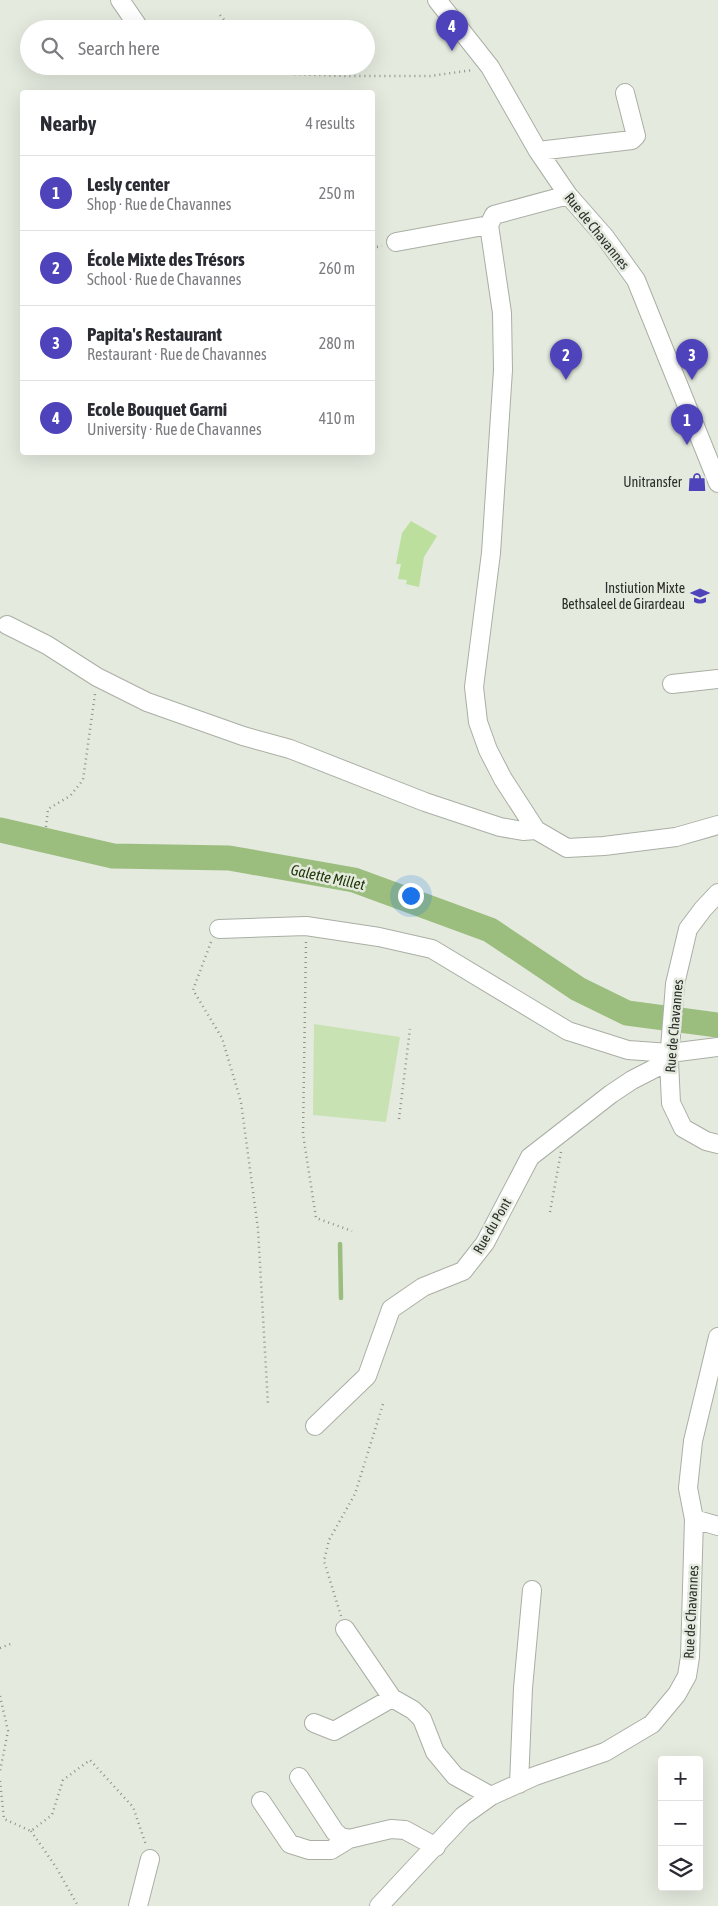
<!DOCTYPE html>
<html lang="en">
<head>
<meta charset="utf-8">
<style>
  body { margin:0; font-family:"Asap Condensed",sans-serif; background:#f2f2f3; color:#2b2b33 }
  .controls { position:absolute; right:15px; bottom:15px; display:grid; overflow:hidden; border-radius:5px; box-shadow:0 5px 20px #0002 }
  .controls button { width:45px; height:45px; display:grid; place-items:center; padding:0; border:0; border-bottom:1px solid #e1e1e2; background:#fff; color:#2b2b33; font:25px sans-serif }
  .you { position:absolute; left:410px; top:895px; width:18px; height:18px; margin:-12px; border:4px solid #fff; border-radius:50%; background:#1a73e8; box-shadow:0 0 0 8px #1a73e833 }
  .badge { display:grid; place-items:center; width:32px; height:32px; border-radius:50%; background:#4e43ba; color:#fff; font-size:16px; font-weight:700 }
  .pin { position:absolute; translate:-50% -41px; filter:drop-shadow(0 1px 2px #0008) }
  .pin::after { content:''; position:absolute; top:26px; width:18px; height:15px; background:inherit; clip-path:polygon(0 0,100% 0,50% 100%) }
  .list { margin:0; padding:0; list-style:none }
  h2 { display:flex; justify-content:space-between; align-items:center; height:65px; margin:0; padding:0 20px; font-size:21px }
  h2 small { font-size:16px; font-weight:400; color:#7c7c81 }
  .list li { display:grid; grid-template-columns:32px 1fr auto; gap:15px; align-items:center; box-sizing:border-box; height:75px; padding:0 20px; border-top:1px solid #e1e1e2 }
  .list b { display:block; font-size:19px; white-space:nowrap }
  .list p { margin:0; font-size:16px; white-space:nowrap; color:#7c7c81 }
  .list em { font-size:16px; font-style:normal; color:#7c7c81 }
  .icon { flex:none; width:28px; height:28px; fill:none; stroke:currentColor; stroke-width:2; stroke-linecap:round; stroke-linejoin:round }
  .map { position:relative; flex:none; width:718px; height:1906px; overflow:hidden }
  .search { position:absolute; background:#fff; box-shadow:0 5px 20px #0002; left:20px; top:20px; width:355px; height:55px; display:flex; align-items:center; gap:12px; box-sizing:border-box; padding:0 18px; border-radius:28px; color:#7c7c81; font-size:19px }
  .panel { position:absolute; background:#fff; box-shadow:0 5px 20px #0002; left:20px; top:90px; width:355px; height:365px; border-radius:5px }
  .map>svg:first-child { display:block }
  .green { fill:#c8e2b3 }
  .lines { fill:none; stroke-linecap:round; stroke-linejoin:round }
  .stream { stroke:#9bbd7d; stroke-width:4.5 }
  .river { stroke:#9bbd7d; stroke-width:25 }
  .building { fill:#bcdf9e }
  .minor-casing { stroke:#a9afa4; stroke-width:20 }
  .path { stroke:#8d928a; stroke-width:2.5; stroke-dasharray:1 4; stroke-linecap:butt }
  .minor { stroke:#fff; stroke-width:18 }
  .labels { text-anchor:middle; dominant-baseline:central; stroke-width:5; stroke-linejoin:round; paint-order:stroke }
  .street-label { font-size:14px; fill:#2b2e2a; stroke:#e4eade }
  .poi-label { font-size:14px; fill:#2b2e2a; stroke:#e4eade; text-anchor:end }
  .water-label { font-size:15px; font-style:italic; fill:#213607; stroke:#e4eade }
</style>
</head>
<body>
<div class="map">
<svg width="718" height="1906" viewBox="0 0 718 1906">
  <rect width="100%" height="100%" fill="#e4eade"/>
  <path class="green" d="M314,1024L400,1037L386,1122L313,1115Z"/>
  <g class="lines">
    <path class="stream" d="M340,1244L341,1298"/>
    <path class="river" d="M0,830L113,856L229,858L354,880L490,930L578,989L627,1013L718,1025"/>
  </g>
  <path class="building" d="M411,521L437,536L424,557L419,587L406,584L407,580L398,579L401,564H396L402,533Z"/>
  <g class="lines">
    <g class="minor-casing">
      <path id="minor" d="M120,0L140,29
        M437,0L490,67L538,151L568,195L605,237L636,280L718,483
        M538,151L632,140L636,136L625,93
        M568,195L494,215L489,225L502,313L503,370L491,553L474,687L478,722L488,750L503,779L536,830L567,848L604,846L676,837L718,825
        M396,242L489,225
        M7,625L47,645L97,677L147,702L243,736L290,749L425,802L500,827L523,831L536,830
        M672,684L718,679
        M718,893L703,909L688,929L675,984L669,1061L671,1103L683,1128L706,1141L718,1144
        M219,929L306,926L379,937L432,949L568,1031L628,1050L670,1053L718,1047
        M315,1426L367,1376L391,1309L423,1287L463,1271L485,1243L530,1157L611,1094L632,1080L669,1061
        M694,1519L718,1526
        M345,1629L392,1698L413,1710L422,1719L435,1752L455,1776L491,1796
        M314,1723L334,1731L392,1698
        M299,1777L335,1832L341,1837L349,1839L391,1829L405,1830L436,1847
        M519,1784L523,1688L532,1590
        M261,1801L290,1844L309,1850H331L349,1839
        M138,1906L150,1859
        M379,1906L463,1816L491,1796L535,1776L605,1752L652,1724L677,1694L687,1676L690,1657L694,1519L688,1488L693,1441L718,1337"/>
    </g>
    <path class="path" d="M220,15L232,29
      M271,66L291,74L344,76H430L473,70
      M372,248L382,246
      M46,827L48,809L70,796L83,780L95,694
      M211,942L193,990L222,1038L241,1102L258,1229L268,1404
      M306,942L303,1134L316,1218L352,1231
      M399,1119L410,1029
      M550,1212L561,1152
      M341,1616L324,1561L329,1540L355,1494L383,1404
      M0,1648L13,1643
      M0,1696L8,1731L0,1771
      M0,1781L4,1819L31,1831L52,1815L63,1780L90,1760L133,1807L146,1845
      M31,1831L56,1867L78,1906"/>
    <use href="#minor" class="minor"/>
  </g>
  <defs>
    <g id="shop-bare" transform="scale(1.5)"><path d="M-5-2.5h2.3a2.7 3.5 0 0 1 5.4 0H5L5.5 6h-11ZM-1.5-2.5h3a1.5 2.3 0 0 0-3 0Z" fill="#4e43ba" stroke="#e4eade" stroke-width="2.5" paint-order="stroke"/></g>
    <g id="university-bare" transform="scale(1.5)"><path d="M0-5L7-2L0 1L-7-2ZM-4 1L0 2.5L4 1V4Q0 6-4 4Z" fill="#4e43ba" stroke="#e4eade" stroke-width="2.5" paint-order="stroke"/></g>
  </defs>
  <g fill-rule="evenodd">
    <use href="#shop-bare" x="697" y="482"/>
    <use href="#university-bare" x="700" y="596"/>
  </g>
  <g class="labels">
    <g class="street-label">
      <text transform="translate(597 231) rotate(51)">Rue de Chavannes</text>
      <text transform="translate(674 1026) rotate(-85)">Rue de Chavannes</text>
      <text transform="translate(492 1226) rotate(-60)">Rue du Pont</text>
      <text transform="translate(691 1612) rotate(-87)">Rue de Chavannes</text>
    </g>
    <g class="poi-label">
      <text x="682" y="482">Unitransfer</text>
      <text x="685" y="588">Instiution Mixte<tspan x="685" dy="16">Bethsaleel de Girardeau</tspan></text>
    </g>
    <g class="water-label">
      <text transform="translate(328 877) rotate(12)">Galette Millet</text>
    </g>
  </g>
</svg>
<div class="controls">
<button>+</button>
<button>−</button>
<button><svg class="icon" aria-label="layers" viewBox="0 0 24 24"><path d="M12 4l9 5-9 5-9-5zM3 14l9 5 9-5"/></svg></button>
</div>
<div class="you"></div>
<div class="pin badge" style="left:687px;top:445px">1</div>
<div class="pin badge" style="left:566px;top:380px">2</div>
<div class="pin badge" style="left:692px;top:380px">3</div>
<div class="pin badge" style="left:452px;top:51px">4</div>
<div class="search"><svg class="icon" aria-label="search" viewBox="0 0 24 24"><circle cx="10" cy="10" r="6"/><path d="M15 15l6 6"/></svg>Search here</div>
<section class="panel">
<h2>Nearby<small>4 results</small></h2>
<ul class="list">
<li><span class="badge">1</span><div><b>Lesly center</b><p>Shop · Rue de Chavannes</p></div><em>250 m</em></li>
<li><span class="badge">2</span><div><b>École Mixte des Trésors</b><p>School · Rue de Chavannes</p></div><em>260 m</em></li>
<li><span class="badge">3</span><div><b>Papita's Restaurant</b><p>Restaurant · Rue de Chavannes</p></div><em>280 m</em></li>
<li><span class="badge">4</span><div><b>Ecole Bouquet Garni</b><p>University · Rue de Chavannes</p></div><em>410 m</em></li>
</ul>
</section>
</div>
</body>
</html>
